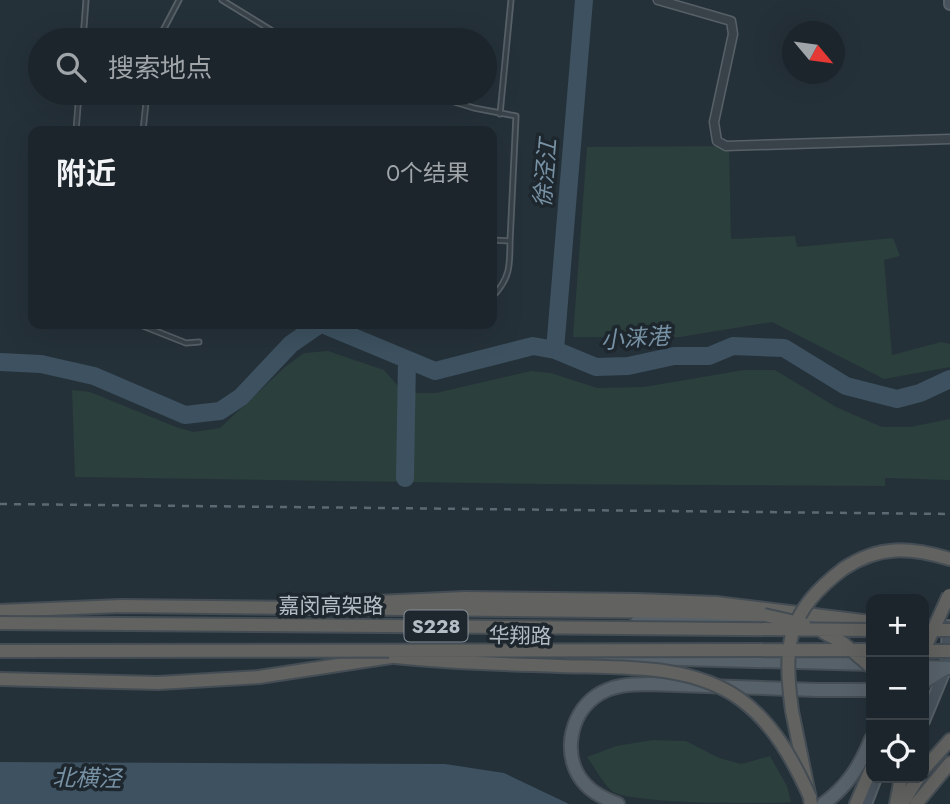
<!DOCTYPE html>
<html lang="zh">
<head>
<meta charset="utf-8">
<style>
  body { margin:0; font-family:Jost,"Noto Sans SC",sans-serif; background:#293137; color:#f1f3f6 }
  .controls { position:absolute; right:21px; bottom:21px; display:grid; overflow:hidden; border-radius:14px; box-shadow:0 7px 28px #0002 }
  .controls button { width:63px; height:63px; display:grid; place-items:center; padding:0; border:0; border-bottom:2px solid #3a4247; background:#1c252b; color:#f1f3f6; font:35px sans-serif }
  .compass { position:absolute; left:782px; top:21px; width:63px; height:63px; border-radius:50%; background:#1c252b; box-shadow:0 7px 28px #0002; rotate:119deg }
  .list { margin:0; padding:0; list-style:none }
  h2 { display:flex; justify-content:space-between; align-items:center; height:91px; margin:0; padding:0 28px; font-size:30px }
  h2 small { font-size:23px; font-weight:400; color:#a0a5a9 }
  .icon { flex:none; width:38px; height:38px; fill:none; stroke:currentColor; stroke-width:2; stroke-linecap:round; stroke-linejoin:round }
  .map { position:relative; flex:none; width:950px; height:804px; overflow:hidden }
  .search { position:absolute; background:#1c252b; box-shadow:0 7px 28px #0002; left:28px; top:28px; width:469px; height:77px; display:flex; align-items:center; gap:18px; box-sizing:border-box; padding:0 24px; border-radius:38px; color:#a0a5a9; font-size:26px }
  .panel { position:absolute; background:#1c252b; box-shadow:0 7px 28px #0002; left:28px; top:126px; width:469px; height:203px; border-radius:14px }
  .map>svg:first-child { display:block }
  .green { fill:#2b3f3c }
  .water { fill:#3d5160 }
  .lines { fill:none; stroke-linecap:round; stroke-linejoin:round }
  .river { stroke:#3d5160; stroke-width:18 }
  .service-casing { stroke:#576067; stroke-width:7 }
  .minor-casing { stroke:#576067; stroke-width:11 }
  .secondary-casing { stroke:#576067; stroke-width:14 }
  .primary-casing { stroke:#454e55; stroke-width:16 }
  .trunk-casing { stroke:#444d54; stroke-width:16 }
  .service { stroke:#394249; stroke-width:3.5 }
  .minor { stroke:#394249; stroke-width:8 }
  .secondary { stroke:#47525c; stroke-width:10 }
  .primary { stroke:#576169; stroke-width:12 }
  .trunk { stroke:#626260; stroke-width:12 }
  .rail { stroke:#5d6972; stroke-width:2.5; stroke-dasharray:7 7; stroke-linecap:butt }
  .trunk-bridge-casing { stroke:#444d54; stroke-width:16; stroke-linecap:butt }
  .trunk-bridge { stroke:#626260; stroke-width:12 }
  .labels { text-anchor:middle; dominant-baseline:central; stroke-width:7; stroke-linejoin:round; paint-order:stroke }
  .shield { fill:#1e272e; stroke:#879098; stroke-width:2 }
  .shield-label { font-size:19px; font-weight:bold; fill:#b4bdc5 }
  .street-label { font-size:21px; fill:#b4bdc5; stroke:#1e272e }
  .water-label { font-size:23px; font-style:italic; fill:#7892a5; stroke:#1e272e }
</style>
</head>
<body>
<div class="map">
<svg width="950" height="804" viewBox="0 0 950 804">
  <rect width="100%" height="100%" fill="#253139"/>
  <path class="green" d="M729,146L731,239L795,236L797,247L893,238L900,256L884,260L892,355L941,342L950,344V367L884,379L772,322L680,337H573L587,147Z
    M328,351L384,370L398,386L417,393H436L531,371L551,373L597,388L644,387L744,370H775L836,407L882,427H910L950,419V480L885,478V486H880L542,484L75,477L72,390L90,392L176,427L193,432L220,428L285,367L304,353Z
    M653,740L686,741L719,758L741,764L770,756L787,786L791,802C759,804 636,804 613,792C603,784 595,768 587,757L616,746Z"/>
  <path class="water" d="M0,762L445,764L504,773L569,804H0Z"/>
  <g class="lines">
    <path class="river" d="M322,324L435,371L533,346L555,350L596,367L628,366L674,356H709L733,346L784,348L846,386L897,399L920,393L950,379
      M555,350L584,0
      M0,362L41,364L94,376L185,415L220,411L241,397L291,344L320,324
      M405,478L407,360"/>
    <g class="service-casing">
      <path id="service" d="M222,0L287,40
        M83,40L86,0
        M158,40L179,0
        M425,93L474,108L516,116L510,241
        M500,114L511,0
        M76,131L79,93
        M143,131L147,93
        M492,240L510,241C510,266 510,279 492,297
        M138,324L186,343L199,342"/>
    </g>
    <g class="minor-casing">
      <path id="minor" d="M658,0L731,21L733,34L714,122L717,141L726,146L950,139"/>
    </g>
    <g class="secondary-casing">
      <path id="secondary" d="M950,0V4
        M924,721L946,668L948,626
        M866,804L876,778"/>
    </g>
    <g class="primary-casing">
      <path id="primary" d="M637,622L737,621L846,624
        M571,656L871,664
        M924,667L950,668
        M924,682L946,668
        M618,804C606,799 594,794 585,784C562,759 568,716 596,696C612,685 630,684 649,684L817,690H871
        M823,804C847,787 860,766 871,739"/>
    </g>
    <g class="trunk-casing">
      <path id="trunk" d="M843,569C879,545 909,547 950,559
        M377,602L465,598L638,600L716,603L871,622
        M0,611L121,606L690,612L764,615
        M0,679L158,683L259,677L404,655
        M792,711L811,804
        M924,769L950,740
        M856,804L871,769
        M896,804L901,778
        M902,804L918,778
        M916,804L950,763"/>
    </g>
    <use href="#service" class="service"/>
    <use href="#minor" class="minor"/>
    <use href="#secondary" class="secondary"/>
    <use href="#primary" class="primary"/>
    <use href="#trunk" class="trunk"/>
    <path class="rail" d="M0,504L950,514"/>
    <g class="trunk-bridge-casing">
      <path id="trunk-bridge" d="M764,615L804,624
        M0,623L871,630
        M926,630H950
        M821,631L843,643L871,667
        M924,650L949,595
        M0,651L871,650
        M924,651H950
        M395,657C450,663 505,664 560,666C619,668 690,663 740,699C774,724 793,760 810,797
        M792,711C783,644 787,612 843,569"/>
    </g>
    <use href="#trunk-bridge" class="trunk-bridge"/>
  </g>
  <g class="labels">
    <rect class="shield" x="404.5" y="610.5" width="63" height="31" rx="5"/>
    <g class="shield-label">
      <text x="436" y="626">S228</text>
    </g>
    <g class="street-label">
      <text x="331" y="606">嘉闵高架路</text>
      <text transform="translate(520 636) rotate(1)">华翔路</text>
    </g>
    <g class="water-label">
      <text transform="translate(545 173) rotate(-85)">徐泾江</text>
      <text transform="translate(635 338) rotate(-4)">小涞港</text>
      <text transform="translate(87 778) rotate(1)">北横泾</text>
    </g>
  </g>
</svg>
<div class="controls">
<button>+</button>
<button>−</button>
<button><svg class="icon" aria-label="locate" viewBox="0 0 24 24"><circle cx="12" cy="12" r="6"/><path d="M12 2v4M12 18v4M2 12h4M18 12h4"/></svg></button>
</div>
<svg class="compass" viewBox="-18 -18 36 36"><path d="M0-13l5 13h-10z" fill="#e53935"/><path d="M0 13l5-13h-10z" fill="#a0a5a9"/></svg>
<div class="search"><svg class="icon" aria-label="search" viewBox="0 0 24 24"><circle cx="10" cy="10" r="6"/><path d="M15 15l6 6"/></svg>搜索地点</div>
<section class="panel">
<h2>附近<small>0个结果</small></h2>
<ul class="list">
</ul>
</section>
</div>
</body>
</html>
